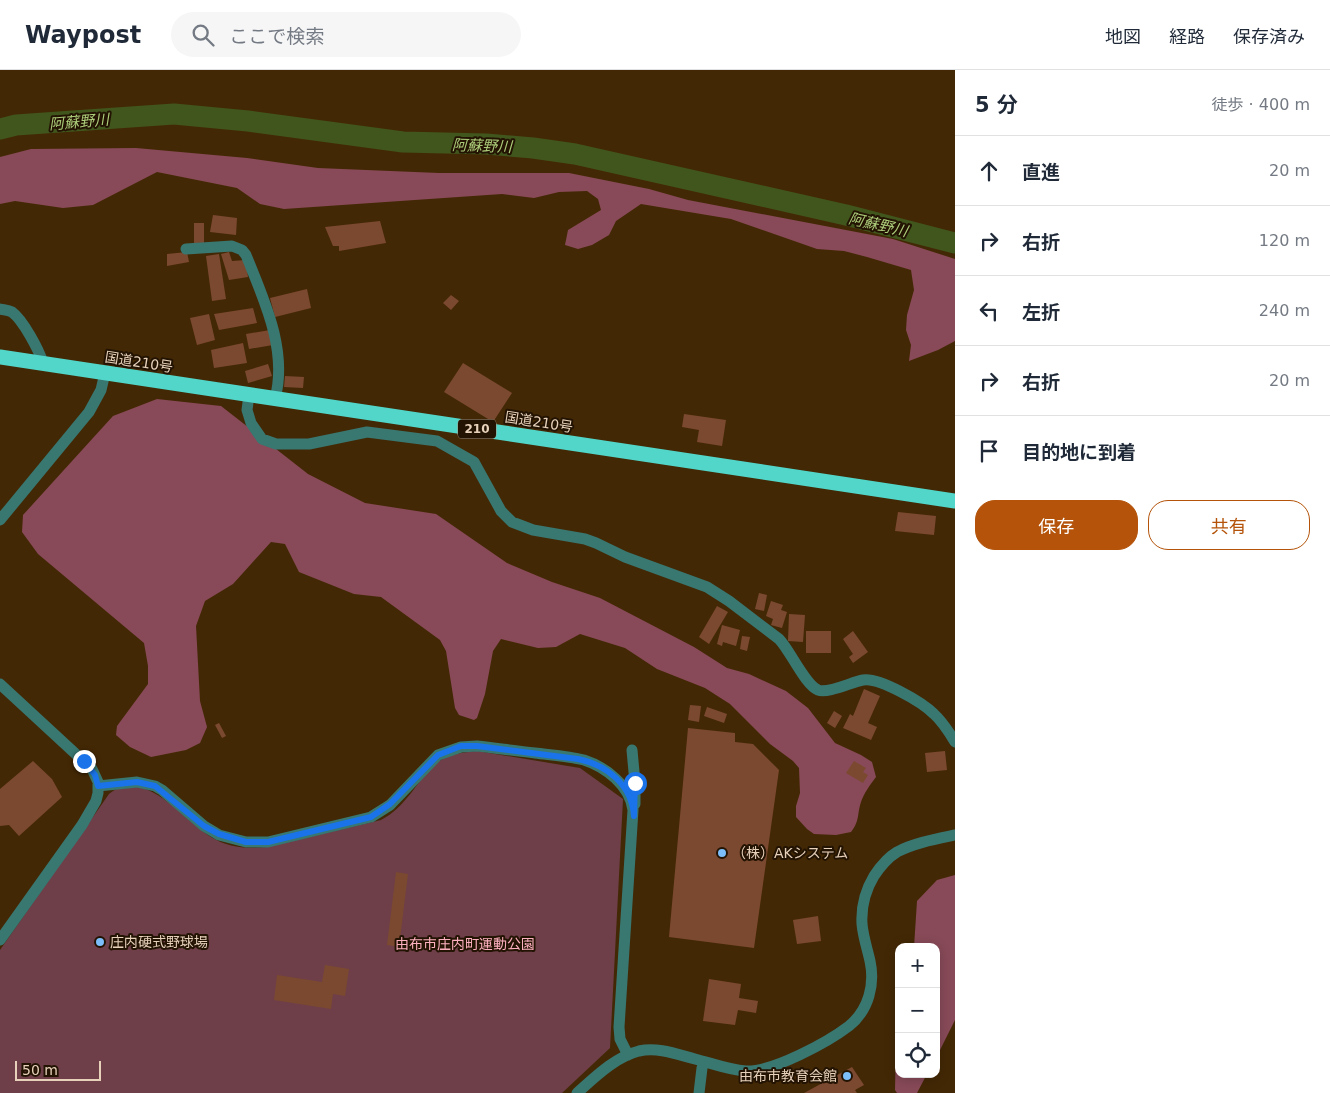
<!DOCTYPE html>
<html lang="ja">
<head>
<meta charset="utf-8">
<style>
  body { margin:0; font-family:"DejaVu Sans","Noto Sans JP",sans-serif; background:#f6f6f7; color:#1f2937 }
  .controls { position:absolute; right:15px; bottom:15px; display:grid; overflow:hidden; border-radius:10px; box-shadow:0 2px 12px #0003 }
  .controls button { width:45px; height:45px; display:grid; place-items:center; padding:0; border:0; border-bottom:1px solid #e0e1e3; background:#fff; color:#1f2937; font:25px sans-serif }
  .scale { position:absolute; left:15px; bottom:12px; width:86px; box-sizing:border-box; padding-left:5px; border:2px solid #e7d1bb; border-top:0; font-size:14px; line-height:18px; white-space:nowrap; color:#e7d1bb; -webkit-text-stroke:4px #231303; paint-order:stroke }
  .stop { position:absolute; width:15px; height:15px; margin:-11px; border:4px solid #1a73e8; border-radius:50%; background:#fff }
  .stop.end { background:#1a73e8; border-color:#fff; box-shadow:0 1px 5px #0008 }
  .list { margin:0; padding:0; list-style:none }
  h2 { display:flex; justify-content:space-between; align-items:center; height:65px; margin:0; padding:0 20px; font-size:21px }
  h2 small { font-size:16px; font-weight:400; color:#747a83 }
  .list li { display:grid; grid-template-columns:32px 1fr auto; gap:15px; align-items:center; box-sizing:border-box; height:70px; padding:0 20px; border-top:1px solid #e0e1e3 }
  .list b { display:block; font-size:19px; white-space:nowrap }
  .list em { font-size:16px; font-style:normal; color:#747a83 }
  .actions { display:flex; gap:10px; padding:15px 20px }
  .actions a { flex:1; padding:11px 0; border:1px solid #b45309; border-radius:20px; text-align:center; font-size:18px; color:#b45309 }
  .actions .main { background:#b45309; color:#fff }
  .icon { flex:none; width:28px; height:28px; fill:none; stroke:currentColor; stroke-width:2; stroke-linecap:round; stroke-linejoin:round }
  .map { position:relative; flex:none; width:955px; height:1023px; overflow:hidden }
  header { display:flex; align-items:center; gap:30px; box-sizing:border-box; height:70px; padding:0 25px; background:#fff; border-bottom:1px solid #e0e1e3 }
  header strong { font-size:24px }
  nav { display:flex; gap:28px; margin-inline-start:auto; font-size:18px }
  .search { width:350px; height:45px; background:#f6f6f7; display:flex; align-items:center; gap:12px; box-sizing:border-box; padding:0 18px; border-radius:28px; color:#747a83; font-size:19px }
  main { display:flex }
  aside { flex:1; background:#fff }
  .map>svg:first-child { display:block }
  .green { fill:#6e3f49 }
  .forest { fill:#884a58 }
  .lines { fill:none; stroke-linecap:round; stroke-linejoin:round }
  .river { stroke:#41561d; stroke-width:21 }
  .building { fill:#7b4930 }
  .minor { stroke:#397771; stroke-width:11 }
  .highway { stroke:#51d6c9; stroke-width:15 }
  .route { stroke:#1a73e8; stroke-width:6 }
  .poi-dot { fill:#7cbef9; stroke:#231303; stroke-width:2 }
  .labels { text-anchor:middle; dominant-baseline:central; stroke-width:4; stroke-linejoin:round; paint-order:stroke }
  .shield { fill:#231303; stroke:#ac9884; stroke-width:1 }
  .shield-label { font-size:12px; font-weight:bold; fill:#e7d1bb }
  .street-label { font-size:14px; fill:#e7d1bb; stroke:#231303 }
  .poi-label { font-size:14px; fill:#e7d1bb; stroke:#231303; text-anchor:start }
  .park-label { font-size:14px; fill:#fdb0bf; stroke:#231303 }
  .water-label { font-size:15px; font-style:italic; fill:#accd7a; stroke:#231303 }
</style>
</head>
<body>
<header>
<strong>Waypost</strong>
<div class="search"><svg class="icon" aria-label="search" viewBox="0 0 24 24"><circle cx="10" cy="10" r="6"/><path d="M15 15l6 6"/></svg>ここで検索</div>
<nav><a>地図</a><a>経路</a><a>保存済み</a></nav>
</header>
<main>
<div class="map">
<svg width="955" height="1023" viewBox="0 0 955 1023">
  <rect width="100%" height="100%" fill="#432805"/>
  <path class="green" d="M477,681L580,698L623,729L610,978L562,1023H0V880L109,724C144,695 184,751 211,767C229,778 247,779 267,777L381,750C405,738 415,714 434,695C444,685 464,682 477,681Z"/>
  <path class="forest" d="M136,78L247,88L318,98L439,103H569L649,119L688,130L893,169L955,189V271L938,280L909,291L911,275L906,260L907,245L914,220L911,200L867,187L844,181L817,179L731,149L641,134L616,151L609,165L592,175L578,179L565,175L568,160L601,140L598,129L587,121L559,122L534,128L502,124L284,139L260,134L237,118L157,102L93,135L63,138L15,131L0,134V87L31,79Z
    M157,329L221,336L308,404L365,433L436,444L507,493L552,512L600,528L694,577L727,598L749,604L786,621L808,638L835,673L861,685L872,692L876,707C870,715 864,723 861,732C857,744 860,751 851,762L836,765L814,764L807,759L796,747V736L800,723L799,698L793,691L770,674L730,634L705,618L657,599L625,578L580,564L556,577L538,578L501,569L493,581L485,624L477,648L474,650L459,645L455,638L446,581L440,570L381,527L354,524L299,502L285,474L271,472L233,514L205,531L196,556L200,631L207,657L200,673L186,680L151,687L130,677L116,665L117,656L148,614V596L144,573L38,484L22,462L23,445L113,346Z
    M955,805V950L936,988V877H914L917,831L937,810Z
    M899,960V1004H927L917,1023H897L895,1020L896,968Z"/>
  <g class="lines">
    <path class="river" d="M0,59L16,55L174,44L248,51L403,72L486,74L533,78L575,84L846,145L955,173"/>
  </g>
  <path class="building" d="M213,145L237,148L236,165L210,162Z
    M380,151L386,173L339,181V176H333L325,157Z
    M194,153H204V176H194Z
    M187,182L189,192L167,196V184Z
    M229,182L232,191L246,190L248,207L229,210L221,184Z
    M219,184L226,229L212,231L206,186Z
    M307,219L311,238L275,247L270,228Z
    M451,225L459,231L451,240L443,233Z
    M253,238L257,253L219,260L214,244Z
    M209,244L215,270L197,275L190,248Z
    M270,260L273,275L249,279L246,264Z
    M243,273L247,293L214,298L211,280Z
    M463,293L512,323L493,352L444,322Z
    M268,294L272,306L248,313L245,301Z
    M285,306L304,307L303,318L284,317Z
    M684,344L726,350L722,376L697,372L699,360L682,357Z
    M898,442L936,446L934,465L895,461Z
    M759,523L767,525L764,541L755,539Z
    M771,531L783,535L781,540L787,542L782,558L771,555L773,549L766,546Z
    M717,536L728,542L709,574L699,567Z
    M789,544L805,545L803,572L788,571Z
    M722,555L740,560L736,576L723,572L722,576L717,574Z
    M806,561H831V583H806Z
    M853,561L868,582L853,593L849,587L853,584L843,569Z
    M742,566L750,567L747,581L740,579Z
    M864,619L880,626L868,653L877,657L871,670L843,658L850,644L853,646Z
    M690,635L701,636L699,652L688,650Z
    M707,637L727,644L724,653L704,646Z
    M834,641L842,646L835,658L827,653Z
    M219,653L226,666L222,668L215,655Z
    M688,658L735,663V672L753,674L779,700L754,878L669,867Z
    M945,681L947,700L927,702L925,683Z
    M33,691L52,709L62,727L19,766L9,755L0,756V719Z
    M854,691L866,698L863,702L868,705L863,713L846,703Z
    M396,802L408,804L399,877L387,875Z
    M818,846L821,871L797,874L793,850Z
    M325,895L349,899L345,926L333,924L331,939L274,930L277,905L322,912Z
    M709,909L741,914L739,928L758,931L756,943L738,940L735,955L703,951Z
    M852,997L864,1015L855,1020L857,1023H804Z"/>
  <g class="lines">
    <path class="minor" d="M186,179L232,176L242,180L246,185C264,230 288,280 275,329
      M0,239C4,240 8,240 12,242C23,250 39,280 43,293
      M249,325L247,340L251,353L262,369L276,374H309L367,362L437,371L474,392L501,441L512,452L533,460L585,469L596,473L625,487L707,517L729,531L779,569C790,580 805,615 818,620C827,624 852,612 863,610C879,607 922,632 934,644C943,652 949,662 955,672
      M0,450L89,342L101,320L105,303
      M0,614L92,699L98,712V723L96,731L82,755L0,870
      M632,680L635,713V734
      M98,716L137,712L155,716L162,720L204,756L219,765L246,772H268L371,747L390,735L438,685L461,677L477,676C496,678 515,681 535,683C551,685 568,686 584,690C606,697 630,716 633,740L619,957L620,969L628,985
      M577,1023C595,1007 615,987 639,981C658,977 676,984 695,989C711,993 729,1000 746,1001C773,1002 828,972 849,956C869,940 875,914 870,891C867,878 863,866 862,854C861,837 865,821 874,806C880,797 887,788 897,782C914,773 936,769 955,765
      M699,1023L702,998"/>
    <path class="highway" d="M0,287L955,431"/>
  </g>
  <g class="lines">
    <path class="route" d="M84,691L95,705L98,716L137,712L155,716L204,756L219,764L246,772H268L371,747L390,734L438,685L461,676H477L578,689C607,695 632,715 634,746L635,713"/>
  </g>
  <g class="poi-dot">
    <circle cx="722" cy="783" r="5"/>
    <circle cx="100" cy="872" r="5"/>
    <circle cx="847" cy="1006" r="5"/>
  </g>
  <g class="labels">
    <rect class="shield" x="458" y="349.5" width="38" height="19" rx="4"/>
    <g class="shield-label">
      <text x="477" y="359">210</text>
    </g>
    <g class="street-label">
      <text transform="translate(139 292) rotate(9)">国道210号</text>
      <text transform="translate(539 352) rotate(9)">国道210号</text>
    </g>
    <g class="poi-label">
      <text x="732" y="783">（株）AKシステム</text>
      <text x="110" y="872">庄内硬式野球場</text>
      <text x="837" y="1006" text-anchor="end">由布市教育会館</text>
    </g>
    <g class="park-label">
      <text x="465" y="874">由布市庄内町運動公園</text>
    </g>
    <g class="water-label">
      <text transform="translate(79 52) rotate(-5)">阿蘇野川</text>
      <text transform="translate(482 76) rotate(2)">阿蘇野川</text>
      <text transform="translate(878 155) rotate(13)">阿蘇野川</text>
    </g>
  </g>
</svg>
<div class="controls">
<button>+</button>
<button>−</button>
<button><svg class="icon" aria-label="locate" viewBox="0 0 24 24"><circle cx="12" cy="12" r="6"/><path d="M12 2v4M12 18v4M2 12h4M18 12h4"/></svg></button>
</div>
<div class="scale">50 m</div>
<div class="stop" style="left:635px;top:713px"></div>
<div class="stop end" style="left:84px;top:691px"></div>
</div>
<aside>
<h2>5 分<small>徒歩 · 400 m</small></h2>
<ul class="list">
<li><svg class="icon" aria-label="ahead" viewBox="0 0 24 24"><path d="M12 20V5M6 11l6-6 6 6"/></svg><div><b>直進</b></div><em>20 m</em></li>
<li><svg class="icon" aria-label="right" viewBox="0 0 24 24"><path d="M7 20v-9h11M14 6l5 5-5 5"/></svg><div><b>右折</b></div><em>120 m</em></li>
<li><svg class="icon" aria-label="left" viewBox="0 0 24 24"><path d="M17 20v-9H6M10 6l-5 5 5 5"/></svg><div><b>左折</b></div><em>240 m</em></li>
<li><svg class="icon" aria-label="right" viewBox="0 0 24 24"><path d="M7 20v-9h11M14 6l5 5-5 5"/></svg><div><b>右折</b></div><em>20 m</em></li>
<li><svg class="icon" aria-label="arrive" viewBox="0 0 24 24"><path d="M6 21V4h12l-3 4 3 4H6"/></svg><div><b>目的地に到着</b></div></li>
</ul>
<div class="actions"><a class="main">保存</a><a>共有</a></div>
</aside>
</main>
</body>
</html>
